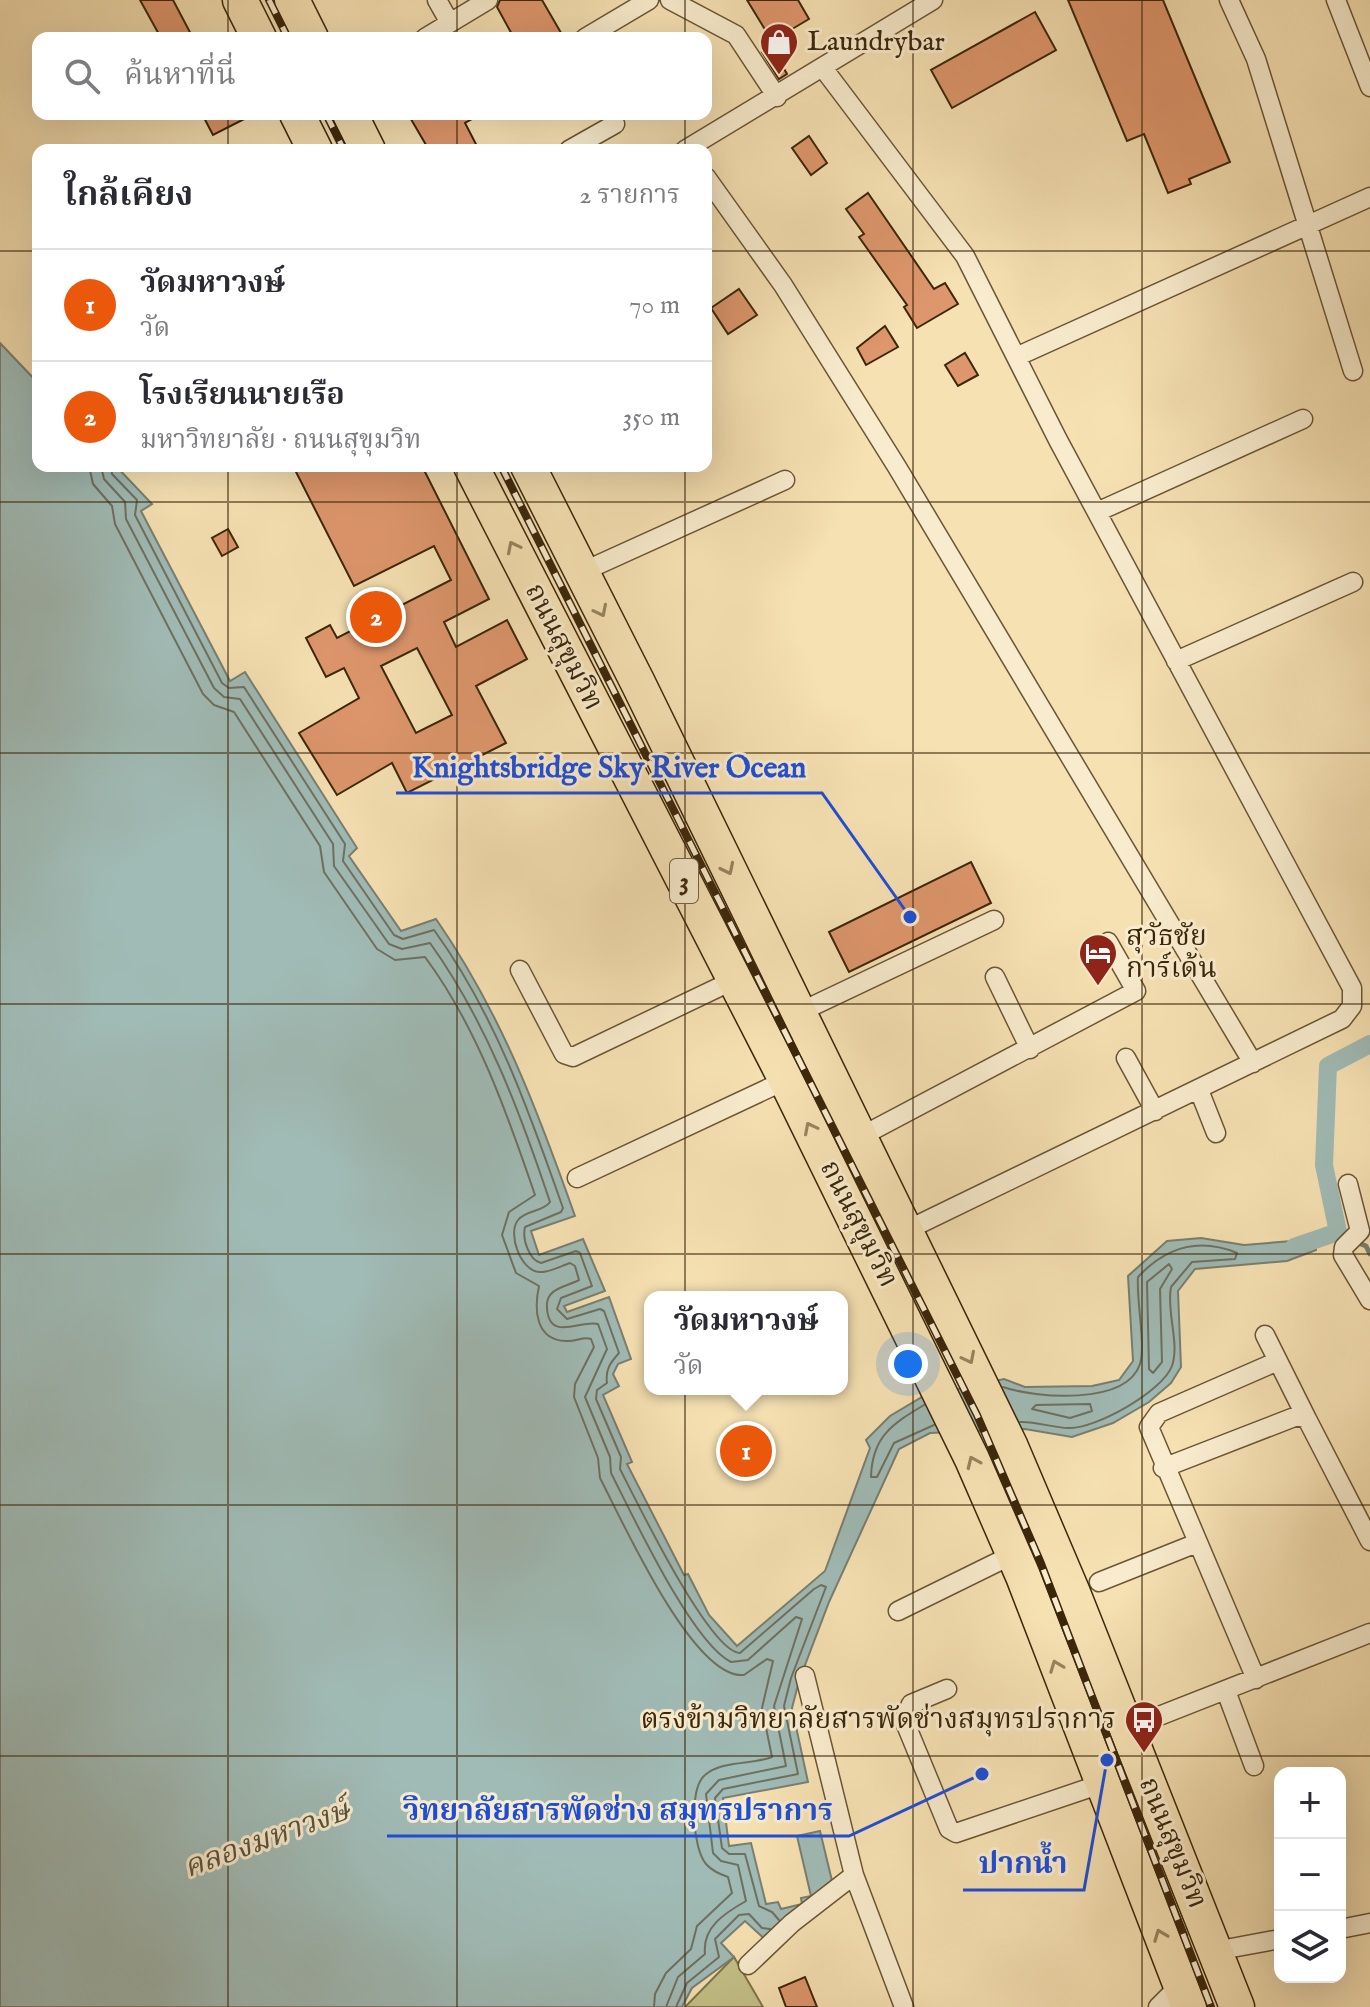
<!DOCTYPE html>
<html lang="th">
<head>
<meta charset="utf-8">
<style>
  body { margin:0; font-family:"IM FELL English","Noto Serif Thai",serif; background:#f7f7f7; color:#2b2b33 }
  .controls { position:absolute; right:24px; bottom:24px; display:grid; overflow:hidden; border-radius:16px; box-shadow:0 8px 32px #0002 }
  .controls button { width:72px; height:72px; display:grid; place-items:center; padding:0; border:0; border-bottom:2px solid #e1e1e2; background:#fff; color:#2b2b33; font:40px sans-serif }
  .you { position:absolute; left:908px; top:1364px; width:28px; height:28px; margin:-20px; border:6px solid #fff; border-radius:50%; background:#1a73e8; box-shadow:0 0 0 12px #1a73e833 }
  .badge { display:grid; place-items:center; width:52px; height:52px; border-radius:50%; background:#ea580c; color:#fff; font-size:26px; font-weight:700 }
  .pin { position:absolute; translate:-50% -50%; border:4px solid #fff; box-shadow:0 2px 8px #0006 }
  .popup { position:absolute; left:644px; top:1291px; width:204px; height:104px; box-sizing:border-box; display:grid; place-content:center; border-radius:16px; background:#fff; filter:drop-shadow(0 2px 6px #0005); font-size:26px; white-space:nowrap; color:#7c7c81 }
  .popup b { font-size:30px; color:#2b2b33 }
  .popup::after { content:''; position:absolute; left:50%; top:100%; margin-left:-16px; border:16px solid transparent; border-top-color:#fff }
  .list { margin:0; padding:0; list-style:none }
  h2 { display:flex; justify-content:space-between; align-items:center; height:104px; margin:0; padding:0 32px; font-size:34px }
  h2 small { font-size:26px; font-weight:400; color:#7c7c81 }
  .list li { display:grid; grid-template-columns:52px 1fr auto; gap:24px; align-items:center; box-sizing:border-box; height:112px; padding:0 32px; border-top:2px solid #e1e1e2 }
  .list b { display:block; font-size:30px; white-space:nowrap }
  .list p { margin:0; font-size:26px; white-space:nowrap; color:#7c7c81 }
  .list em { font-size:26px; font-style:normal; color:#7c7c81 }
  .icon { flex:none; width:44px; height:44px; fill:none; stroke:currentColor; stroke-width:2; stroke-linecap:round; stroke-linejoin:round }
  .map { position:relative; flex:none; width:1370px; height:2007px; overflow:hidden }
  .search { position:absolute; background:#fff; box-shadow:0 8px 32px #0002; left:32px; top:32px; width:680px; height:88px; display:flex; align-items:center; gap:20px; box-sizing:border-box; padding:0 28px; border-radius:16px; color:#7c7c81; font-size:30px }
  .panel { position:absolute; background:#fff; box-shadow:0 8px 32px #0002; left:32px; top:144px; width:680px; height:328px; border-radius:16px }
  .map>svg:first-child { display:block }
  .green { fill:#c3c188; stroke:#7f7449; stroke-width:2 }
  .water { fill:#a0bbb6; stroke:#787f71; stroke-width:2 }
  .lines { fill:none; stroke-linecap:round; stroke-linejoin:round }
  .shore { stroke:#6e7060; stroke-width:2 }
  .stream { stroke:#787f71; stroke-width:5 }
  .canal { stroke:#a0bbb6; stroke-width:18 }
  .building { fill:#de966c; stroke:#3b260a; stroke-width:2; fill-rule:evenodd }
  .street-casing { stroke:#6a5534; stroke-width:21 }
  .highway-casing { stroke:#3b260a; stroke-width:37 }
  .street { stroke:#f9ecce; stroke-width:18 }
  .highway { stroke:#f6e1b3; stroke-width:34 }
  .rail-casing { stroke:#3b260a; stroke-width:8 }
  .rail { stroke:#f9ecce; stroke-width:5; stroke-dasharray:15; stroke-linecap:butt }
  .oneway { stroke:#98845e }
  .grid { fill:none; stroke:#3b260a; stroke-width:2; stroke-opacity:0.55 }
  .labels { text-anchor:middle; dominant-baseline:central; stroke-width:6; stroke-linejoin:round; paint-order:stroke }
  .shield { fill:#f9ecce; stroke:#746145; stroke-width:2 }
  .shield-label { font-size:26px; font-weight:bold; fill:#3b260a }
  .poi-label { font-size:28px; fill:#3b260a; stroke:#f9ecce; text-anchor:start }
  .street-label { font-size:28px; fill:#3b260a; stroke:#f9ecce }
  .water-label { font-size:30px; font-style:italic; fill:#59533e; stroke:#f9ecce }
  .leader { fill:none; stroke:#1d4ed8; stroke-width:3 }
  .callout-dot { fill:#1d4ed8; stroke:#f9ecce; stroke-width:3 }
  .callout-label { font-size:30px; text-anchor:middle; font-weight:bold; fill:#1d4ed8; stroke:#f9ecce; stroke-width:6; stroke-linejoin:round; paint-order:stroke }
</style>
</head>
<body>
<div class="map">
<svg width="1370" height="2007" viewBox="0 0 1370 2007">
  <rect width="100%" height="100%" fill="#f6e1b3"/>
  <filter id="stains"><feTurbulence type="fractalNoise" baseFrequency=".0025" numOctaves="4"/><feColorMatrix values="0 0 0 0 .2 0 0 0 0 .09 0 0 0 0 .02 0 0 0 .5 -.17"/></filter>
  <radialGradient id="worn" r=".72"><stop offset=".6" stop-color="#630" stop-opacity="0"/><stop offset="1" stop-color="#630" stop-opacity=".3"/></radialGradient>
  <path class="green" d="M734,1957L763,2007H685Z"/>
  <path class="water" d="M0,343L38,383V466H116L152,504L141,511L230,681L245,672L357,848L349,856L401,931L436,919C501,1013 537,1109 575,1216L531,1231L539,1255L583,1239L605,1291L564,1306L567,1312L609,1297L631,1359L618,1364L613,1374L619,1386L603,1395L632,1462L627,1464L684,1575L688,1574L709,1615L737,1646L825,1571L870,1448L866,1440L890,1416L922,1397L1004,1379L1025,1387L1092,1386L1119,1380L1133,1361L1128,1276L1167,1241L1201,1238L1244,1245L1316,1239V1250L1287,1261L1195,1269L1178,1291L1181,1367L1171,1383L1149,1402L1113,1423L1072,1437L1025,1429L930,1433L899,1449L829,1602L799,1681L792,1708L808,1782L723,1798L729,1846L751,1843L766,1904L778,1902L781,1909L802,1904L801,1898L811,1896L797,1836L820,1831L833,1885L768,1942L745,1921L721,1943L734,1957L692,1988L682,2007H0Z"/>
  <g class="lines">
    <path class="shore" d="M89,466L93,484L112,506L115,524L203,694L214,705L234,712L320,846L324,872L377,949L395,960L425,957C477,1027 507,1113 535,1195L509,1212L502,1235L516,1273L539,1286C534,1309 535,1340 566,1341C576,1342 583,1336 591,1339L594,1347L575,1384L574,1397L598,1458L600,1478C622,1520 693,1680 744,1675L767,1659L773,1661L762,1708L772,1757C752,1765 722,1760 705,1775C688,1789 693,1849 706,1864C712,1871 720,1874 728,1877L732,1893L697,1926L691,1949L666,1973L655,1994L654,2007
      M101,466L104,479L125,502L126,519L214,688L224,697L240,699L333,844L334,866L389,944L402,949L430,943C486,1021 520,1112 550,1202C543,1212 526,1210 518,1220C507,1234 521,1271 539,1272C549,1273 561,1266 570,1263L575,1266L579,1280C566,1287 545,1288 547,1308C549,1343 582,1319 598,1324L607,1349L585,1397L610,1457L611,1473C633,1516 692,1643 731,1662L748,1660L796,1617L802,1619L774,1706L786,1766L719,1780L706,1794L713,1853L721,1861L738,1865L746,1901C725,1913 702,1927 705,1954L678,1977L666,2007
      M111,466L112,474L137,500L135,515L222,683L229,688L244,687L345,844L343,861L394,935L403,939L434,930C495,1014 529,1111 563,1208L561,1212L525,1227C522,1239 529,1260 541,1263L576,1251L580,1253L592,1286L561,1298L557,1309L567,1319L600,1309L604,1311L619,1353C611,1362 605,1369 607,1383L597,1390L596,1399L621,1457L620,1469C636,1500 709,1652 740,1653L814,1589L821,1585L826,1587L791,1678L784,1706L798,1774L723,1789L715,1798L722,1848L729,1854H745L759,1906L772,1912L779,1920
      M1169,1264L1172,1269L1160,1289L1162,1362L1153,1373L1149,1369L1147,1282Z
      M1003,1387C1035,1398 1126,1406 1140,1364C1146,1346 1136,1298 1138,1277C1166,1247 1198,1237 1237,1253L1235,1259L1192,1262L1171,1287C1166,1311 1180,1343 1172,1366C1162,1392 1095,1429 1069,1428C1052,1428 1036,1421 1020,1422
      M1090,1404L1092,1411L1070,1418L1032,1409L1036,1405Z
      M924,1405C892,1424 872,1437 871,1477H877L894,1443L934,1425
      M676,2007L687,1983L719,1957L715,1939L739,1915L749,1914L762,1928L770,1929"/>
    <path class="stream" d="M1356,1242L1366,1246L1370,1254"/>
    <path class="canal" d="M1294,1247L1338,1232L1324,1165L1328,1066L1370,1044"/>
  </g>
  <path class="building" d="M140,0H173L193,38H161Z
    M500,0H542L564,38H514L497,7Z
    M747,0H798L809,19L772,41Z
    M1068,0H1163L1230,162L1189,179L1191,184L1168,193L1144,134L1127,141Z
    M1035,12L1056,50L952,108L931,70Z
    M771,46L787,74L779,79L762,52Z
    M202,114H254L213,135Z
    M408,114H481L465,123L479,150H429Z
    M809,136L827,163L811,175L792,148Z
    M868,193L934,289L945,283L958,304L917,328L904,307L907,305L859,237L864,234L846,209Z
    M739,289L757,315L728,334L711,308Z
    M885,326L898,347L866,365L857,348Z
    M965,353L978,375L958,386L945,365Z
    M293,466H422L489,599L444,622L456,647L507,620L527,659L476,686L506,743L407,793L392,763L337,795L299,733L359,698L344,668L326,677L306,638L330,625L337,638L451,580L434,546L354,586ZM417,648L452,715L416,733L381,666Z
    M228,529L238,547L222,556L212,538Z
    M971,862L991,903L849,972L829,932Z
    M1048,1586L1054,1601L1187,1935L1183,1937Z
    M805,1977L817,2007H786L779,1988Z"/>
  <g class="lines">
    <g class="street-casing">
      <path id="street" d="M437,0L450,23
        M670,0L736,35L777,97
        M1229,0L1256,59L1353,371
        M1336,0L1370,87
        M425,38L488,0
        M585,38L649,0
        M823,68L965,256L1058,440L1352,988V1006L1342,1019L903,1232
        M569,150L615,124
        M685,150L933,0
        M706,177L783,285L897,467L1253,1063
        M1016,357L1370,197
        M1097,512L1303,419
        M582,572L785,480
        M1176,661L1353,582
        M520,970L564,1054L573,1057L734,980
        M995,977L1030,1049
        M798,1013L994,920
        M1126,1058L1155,1111
        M1199,1090L1216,1133
        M858,1138L1136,991L1108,942
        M577,1178L786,1080
        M1348,1184L1360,1231L1344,1247L1343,1255L1370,1300
        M1265,1335L1307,1419
        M1163,1468L1297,1416L1307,1419L1370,1541
        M1099,1582L1197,1543
        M898,1611L1014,1554
        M805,1676L854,1875L904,2007
        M1256,1679L1149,1427L1159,1413L1278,1361
        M947,1689L911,1704L904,1720L949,1829L956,1833L1101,1784
        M1226,1691L1254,1766
        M1126,1729L1370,1633
        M1340,1929L1370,1923
        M1215,1951L1280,1939
        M748,1965L792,1923L854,1875
        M1158,2007L1180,1985"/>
    </g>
    <g class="highway-casing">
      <path id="highway" d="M240,0L259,38
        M292,0L311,38
        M297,114L315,150
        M350,114L368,150
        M471,466L786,1080L972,1459L1023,1576L1189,2007
        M528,466L638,683L1010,1445L1073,1593L1237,2007"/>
    </g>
    <use href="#street" class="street"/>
    <use href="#highway" class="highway"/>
    <g class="rail-casing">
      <path id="rail" d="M269,0L288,38
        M326,114L344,150
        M501,466L977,1415L1040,1561L1211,2007"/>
    </g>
    <use href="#rail" class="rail"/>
  </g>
  <defs><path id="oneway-chevron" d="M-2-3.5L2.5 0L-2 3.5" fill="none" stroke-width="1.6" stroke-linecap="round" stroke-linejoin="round" transform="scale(2)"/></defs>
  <g class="oneway">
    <use href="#oneway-chevron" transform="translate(513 547) rotate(-117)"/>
    <use href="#oneway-chevron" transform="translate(601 611) rotate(63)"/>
    <use href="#oneway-chevron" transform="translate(728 869) rotate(64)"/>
    <use href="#oneway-chevron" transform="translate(810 1128) rotate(-117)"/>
    <use href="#oneway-chevron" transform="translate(969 1358) rotate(63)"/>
    <use href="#oneway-chevron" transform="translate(973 1462) rotate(-114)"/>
    <use href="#oneway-chevron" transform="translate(1056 1666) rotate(-111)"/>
    <use href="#oneway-chevron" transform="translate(1160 1935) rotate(-111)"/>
  </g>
  <path class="grid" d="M228,0V38M457,0V38M685,0V38M913,0V2007M1142,0V2007M228,114V150M457,114V150M685,114V150M0,251H38M706,251H1370M228,466V2007M457,466V2007M685,466V2007M0,502H1370M0,753H1370M0,1004H1370M0,1254H1370M0,1505H1370M0,1756H1370"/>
  <defs>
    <g id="shop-pin" transform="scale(2)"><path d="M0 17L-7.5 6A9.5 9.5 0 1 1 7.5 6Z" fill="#8f2418" stroke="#f9ecce"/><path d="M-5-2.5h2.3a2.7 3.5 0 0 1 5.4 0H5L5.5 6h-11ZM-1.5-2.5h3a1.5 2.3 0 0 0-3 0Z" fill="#fff"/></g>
    <g id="hotel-pin" transform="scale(2)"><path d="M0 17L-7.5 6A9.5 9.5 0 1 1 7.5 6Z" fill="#8f2418" stroke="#f9ecce"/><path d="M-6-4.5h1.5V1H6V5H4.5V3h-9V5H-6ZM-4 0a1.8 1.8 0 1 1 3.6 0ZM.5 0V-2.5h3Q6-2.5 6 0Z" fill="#fff"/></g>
    <g id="bus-pin" transform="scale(2)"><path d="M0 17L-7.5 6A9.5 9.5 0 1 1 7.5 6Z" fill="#8f2418" stroke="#f9ecce"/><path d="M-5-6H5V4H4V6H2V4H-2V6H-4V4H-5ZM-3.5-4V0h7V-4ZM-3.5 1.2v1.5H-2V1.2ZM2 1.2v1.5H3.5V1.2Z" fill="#fff"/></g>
  </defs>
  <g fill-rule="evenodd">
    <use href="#shop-pin" x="779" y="42"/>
    <use href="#hotel-pin" x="1098" y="953"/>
    <use href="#bus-pin" x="1144" y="1720"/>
  </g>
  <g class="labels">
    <rect class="shield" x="670" y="859" width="28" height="44" rx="6"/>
    <g class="shield-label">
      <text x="684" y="881">3</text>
    </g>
    <g class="poi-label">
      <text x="807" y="42">Laundrybar</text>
      <text x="1126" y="937">สุวัธชัย<tspan x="1126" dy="32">การ์เด้น</tspan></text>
      <text x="1116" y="1720" text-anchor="end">ตรงข้ามวิทยาลัยสารพัดช่างสมุทรปราการ</text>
    </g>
    <g class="street-label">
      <text transform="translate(563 647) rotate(63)">ถนนสุขุมวิท</text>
      <text transform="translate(858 1224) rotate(63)">ถนนสุขุมวิท</text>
      <text transform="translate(1172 1843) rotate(68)">ถนนสุขุมวิท</text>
    </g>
    <g class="water-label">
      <text transform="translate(267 1840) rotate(-20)">คลองมหาวงษ์</text>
    </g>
  </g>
  <path class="leader" d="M910 917L822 793H396M982 1774L849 1836H387M1107 1760L1084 1890H963"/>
  <g class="callout-dot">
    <circle cx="910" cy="917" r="8"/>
    <circle cx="982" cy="1774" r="8"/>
    <circle cx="1107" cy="1760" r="8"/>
  </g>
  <g class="callout-label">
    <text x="609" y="777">Knightsbridge Sky River Ocean</text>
    <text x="618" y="1820">วิทยาลัยสารพัดช่าง สมุทรปราการ</text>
    <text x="1023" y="1873">ปากน้ำ</text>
  </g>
  <rect width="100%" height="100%" filter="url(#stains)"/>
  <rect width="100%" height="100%" fill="url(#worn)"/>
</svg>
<div class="controls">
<button>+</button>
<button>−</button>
<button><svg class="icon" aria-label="layers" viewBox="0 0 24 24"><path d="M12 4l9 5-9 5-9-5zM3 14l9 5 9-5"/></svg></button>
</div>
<div class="you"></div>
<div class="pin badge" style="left:746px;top:1451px">1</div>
<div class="popup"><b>วัดมหาวงษ์</b>วัด</div>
<div class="pin badge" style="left:376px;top:617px">2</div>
<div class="search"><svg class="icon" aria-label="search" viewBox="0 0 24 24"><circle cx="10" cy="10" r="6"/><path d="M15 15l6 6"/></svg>ค้นหาที่นี่</div>
<section class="panel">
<h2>ใกล้เคียง<small>2 รายการ</small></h2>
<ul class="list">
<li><span class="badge">1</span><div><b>วัดมหาวงษ์</b><p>วัด</p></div><em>70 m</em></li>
<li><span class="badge">2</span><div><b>โรงเรียนนายเรือ</b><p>มหาวิทยาลัย · ถนนสุขุมวิท</p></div><em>350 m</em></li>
</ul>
</section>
</div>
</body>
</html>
